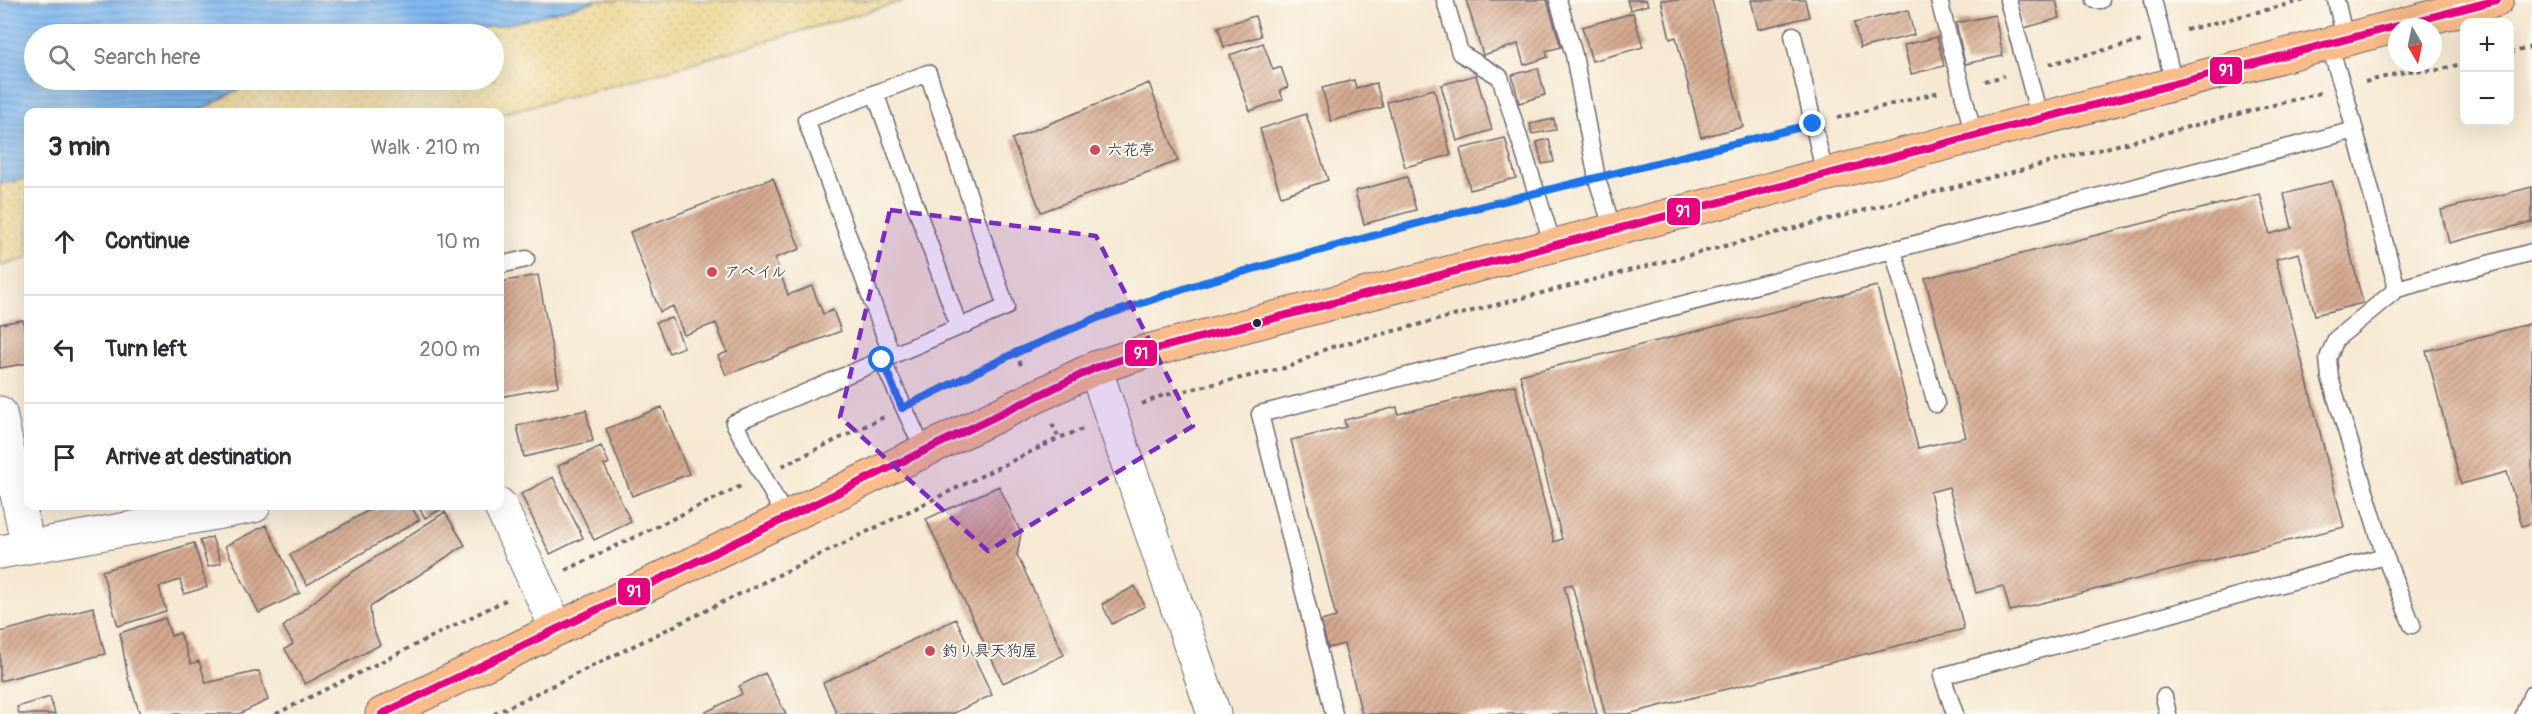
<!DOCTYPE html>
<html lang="en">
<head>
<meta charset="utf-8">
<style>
  body { margin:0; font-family:Pangolin,"Klee One",sans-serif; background:#f2f2f3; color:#2b2b33 }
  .controls { position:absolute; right:18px; top:18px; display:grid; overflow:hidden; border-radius:12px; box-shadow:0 6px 24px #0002 }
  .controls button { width:54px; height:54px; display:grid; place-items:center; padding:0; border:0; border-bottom:2px solid #e1e1e2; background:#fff; color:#2b2b33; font:30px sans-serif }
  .compass { position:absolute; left:2388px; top:18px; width:54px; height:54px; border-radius:50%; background:#fff; box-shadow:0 6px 24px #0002; rotate:171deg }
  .stop { position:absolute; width:18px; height:18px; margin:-14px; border:4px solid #1a73e8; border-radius:50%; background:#fff }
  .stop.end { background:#1a73e8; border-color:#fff; box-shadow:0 2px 6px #0008 }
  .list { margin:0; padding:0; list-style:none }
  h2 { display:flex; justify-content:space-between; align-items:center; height:78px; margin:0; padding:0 24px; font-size:26px }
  h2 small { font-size:20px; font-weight:400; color:#7c7c81 }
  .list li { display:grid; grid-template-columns:39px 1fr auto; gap:18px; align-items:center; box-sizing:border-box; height:108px; padding:0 24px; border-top:2px solid #e1e1e2 }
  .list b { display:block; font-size:22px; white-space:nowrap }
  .list em { font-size:20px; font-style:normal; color:#7c7c81 }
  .icon { flex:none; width:33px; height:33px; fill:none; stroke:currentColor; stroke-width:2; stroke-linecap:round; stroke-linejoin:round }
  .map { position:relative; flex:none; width:2532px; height:714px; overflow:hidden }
  .search { position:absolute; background:#fff; box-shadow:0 6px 24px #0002; left:24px; top:24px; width:480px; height:66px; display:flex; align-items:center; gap:15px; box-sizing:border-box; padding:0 21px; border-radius:33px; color:#7c7c81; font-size:22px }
  .panel { position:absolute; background:#fff; box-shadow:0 6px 24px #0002; left:24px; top:108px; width:480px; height:402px; border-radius:12px }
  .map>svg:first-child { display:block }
  .sand { fill:url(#sand-dots); stroke:#887e6c; stroke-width:1.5 }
  .water { fill:url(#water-rules); stroke:#516e96; stroke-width:1.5 }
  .building { fill:url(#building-hatch) }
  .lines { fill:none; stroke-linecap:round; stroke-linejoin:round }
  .service-casing { stroke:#6c6770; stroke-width:19 }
  .minor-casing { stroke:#6c6770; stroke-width:35 }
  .trunk-casing { stroke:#6c6770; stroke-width:35 }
  .path { stroke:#6c6770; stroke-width:4; stroke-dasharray:4.5 4.5; stroke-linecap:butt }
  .service { stroke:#fff; stroke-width:16 }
  .minor { stroke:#fff; stroke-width:33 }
  .trunk { stroke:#f9bc8a; stroke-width:33 }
  .bus-1-casing { stroke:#fbf7ec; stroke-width:12 }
  .bus-1 { stroke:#e5007d; stroke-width:8 }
  .route { stroke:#1a73e8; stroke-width:8 }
  .marked { fill:#7b2cbf; fill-opacity:0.2; stroke:#7b2cbf; stroke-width:4.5; stroke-dasharray:12 8; stroke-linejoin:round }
  .poi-dot { fill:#d1495b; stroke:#fbf7ec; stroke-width:2 }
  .bus-dot { fill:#22223b; stroke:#fbf7ec; stroke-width:2 }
  .labels { text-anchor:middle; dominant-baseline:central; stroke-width:4.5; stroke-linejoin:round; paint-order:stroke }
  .poi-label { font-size:16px; fill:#22223b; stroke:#fbf7ec; text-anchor:start }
  .line-badge { stroke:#fbf7ec; stroke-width:2 }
  .badge-label { font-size:16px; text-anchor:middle; font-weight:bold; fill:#fff }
</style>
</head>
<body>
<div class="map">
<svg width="2532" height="714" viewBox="0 0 2532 714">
  <defs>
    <pattern id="sand-dots" width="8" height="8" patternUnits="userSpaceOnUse" patternTransform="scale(1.5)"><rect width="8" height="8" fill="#eeda9e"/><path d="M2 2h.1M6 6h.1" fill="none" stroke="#ccbb89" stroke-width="1.8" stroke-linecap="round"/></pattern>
    <pattern id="water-rules" width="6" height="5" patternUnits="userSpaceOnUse" patternTransform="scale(1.5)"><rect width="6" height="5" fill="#80b9f1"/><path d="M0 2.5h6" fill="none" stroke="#6896c4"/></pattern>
    <pattern id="building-hatch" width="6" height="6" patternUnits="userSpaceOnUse" patternTransform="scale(1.5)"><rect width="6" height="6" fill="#d4a88e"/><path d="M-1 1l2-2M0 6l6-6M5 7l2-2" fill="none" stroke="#ac8875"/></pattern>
  </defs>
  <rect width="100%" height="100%" fill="#fbf7ec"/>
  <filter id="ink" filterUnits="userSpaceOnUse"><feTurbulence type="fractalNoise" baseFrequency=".0167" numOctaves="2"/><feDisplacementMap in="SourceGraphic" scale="12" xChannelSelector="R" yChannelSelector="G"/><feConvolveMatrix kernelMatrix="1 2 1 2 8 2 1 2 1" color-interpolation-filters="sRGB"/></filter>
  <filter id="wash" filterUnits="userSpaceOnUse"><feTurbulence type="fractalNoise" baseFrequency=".008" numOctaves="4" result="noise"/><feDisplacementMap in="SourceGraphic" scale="24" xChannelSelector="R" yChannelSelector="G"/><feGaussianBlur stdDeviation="1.35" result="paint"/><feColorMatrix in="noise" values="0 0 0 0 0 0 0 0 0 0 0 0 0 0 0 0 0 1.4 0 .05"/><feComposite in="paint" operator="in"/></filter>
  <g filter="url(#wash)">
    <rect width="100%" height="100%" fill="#f6e8d1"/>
    <path class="sand" d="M598,0H907L623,83L500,114L197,112L256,80H494V34H451L517,22Z
      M28,178V258L0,266V184Z"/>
    <path class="water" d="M0,0H598L517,22L451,34H34V80H256L197,112H28V178L0,184Z"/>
    <g id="blocks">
      <path class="building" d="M1466,0H1547L1561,47L1546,51L1548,57L1524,65L1518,44L1483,55Z
        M1627,0H1646L1648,5L1630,10Z
        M1661,0H1712L1743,127L1701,137L1676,37L1670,39Z
        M1751,0H1805L1809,17L1758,29Z
        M2016,0H2056L2060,18L2024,28Z
        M1908,10L1914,35L1860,48L1854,23Z
        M1633,13L1643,47L1592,61L1582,27Z
        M1995,15L2003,56L1965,64L1956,23Z
        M1255,16L1261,36L1224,47L1218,27Z
        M1937,37L1944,66L1911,74L1904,45Z
        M1263,43L1273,70L1281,67L1288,87L1280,90L1283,99L1250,111L1230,55Z
        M1538,68L1545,95L1519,103L1512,75Z
        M1476,75L1492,130L1457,141L1441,85Z
        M1354,80L1356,88L1376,83L1383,107L1331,121L1322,88Z
        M1149,83L1178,161L1041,212L1012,139Z
        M1434,89L1451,155L1405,167L1387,102Z
        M1306,114L1328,180L1281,196L1260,129Z
        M1554,119L1556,130L1532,134L1530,124Z
        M1505,138L1516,178L1470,190L1460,149Z
        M1549,139L1554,162L1542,164L1537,142Z
        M1407,177L1416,210L1364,224L1355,191Z
        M773,178L800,249L775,258L788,295L812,286L823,314L833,310L841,331L726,375L718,356L727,352L716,323L684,335L673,306L660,312L630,232Z
        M2332,181L2363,303L2315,315L2299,253L2276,259L2344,527L2010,611L2003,586L1976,593L1949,487L1930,492L1964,629L1628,714H1605L1572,584L1564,586L1597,714H1362L1344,644L1328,648L1321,621L1336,617L1291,440L1346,427L1344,420L1397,407L1398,414L1515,385L1554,542L1562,539L1520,375L1877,286L1918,448L1966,437L1925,278L2260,194L2270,234L2292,228L2284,194Z
        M2532,187V222L2449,243L2441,210Z
        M538,275L559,386L500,397V282Z
        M672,318L684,347L669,353L656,322Z
        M23,320L24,329H28V363L0,368V324Z
        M2532,323V523L2522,526L2507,472L2461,484L2426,351Z
        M662,407L689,474L632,496L606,429Z
        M586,410L593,441L524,457L517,426Z
        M601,446L609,463L604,465L631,522L594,540L558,466Z
        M553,477L583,538L550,554L521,494Z
        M999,486L1021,533L1017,555L1064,655L1003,683L926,519Z
        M376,506H411L419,520L307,585L290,555Z
        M418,506H447L425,518Z
        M445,512L465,545L370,607L372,626L380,645L305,684L285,649L293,644L283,627L340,580Z
        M266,525L300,593L259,613L225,546Z
        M212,537L221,563L208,567L200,541Z
        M194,543L207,587L184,594L180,580L159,587L166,611L118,626L102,571Z
        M1135,586L1145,606L1112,624L1102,604Z
        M93,607L105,654L0,681V632Z
        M165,618L171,636L180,633L191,664L199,661L206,683L259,671L268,700L239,714H140L128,678L120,633Z
        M956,619L992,695L952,714H837L823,683Z
        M765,673L786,714H702L742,694L739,686Z
        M50,697L55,714H19L17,707Z"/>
    </g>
  </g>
  <g filter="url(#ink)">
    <use href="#blocks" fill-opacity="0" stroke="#6c6770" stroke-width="1.5"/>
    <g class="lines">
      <g class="service-casing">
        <path id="service" d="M1445,0L1460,53L1500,77L1553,245
          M1558,0L1574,55L1597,179L1613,230
          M1939,0L1974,136
          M2008,0L2040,119
          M2095,0H2101
          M2153,0L2174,84
          M2336,0L2345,39
          M1793,35L1825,175
          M2329,44L2347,101L2397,289L2532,252
          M875,93L959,327
          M1893,250L1936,404
          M500,265L526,259
          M882,360L924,451
          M786,518L734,423L1006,307L928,73L806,120L892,356
          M2385,556L2412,625
          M2164,697L2168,714
          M1334,714L1260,414L2355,130
          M1955,714L1942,676L2385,556L2330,378L2328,358L2336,339L2397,289
          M2524,714L2532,694"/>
      </g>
      <g class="minor-casing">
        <path id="minor" d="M1095,368L1214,714
          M0,413L28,547
          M500,505L557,629
          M0,552L254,506"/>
      </g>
      <g class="trunk-casing">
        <path id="trunk" d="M382,714L1095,368L1144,352L2497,0"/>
      </g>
      <path class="path" d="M2186,30L2305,0
        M2510,53L2532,47
        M2049,64L2141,41
        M1985,81L2004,76
        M2365,82L2408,71L2439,70L2464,63
        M1837,118L1940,92
        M1619,174L1792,129
        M1015,353L1097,318L1202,283L1459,212L1515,199
        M926,396L1015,353L1022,367
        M1142,404L1161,396L1289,367L1328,348L2320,93
        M1052,424L1059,438L1083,429
        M782,466L884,417
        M566,570L741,486
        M276,714L508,599
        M494,714L1059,438"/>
      <use href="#service" class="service"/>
      <use href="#minor" class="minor"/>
      <use href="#trunk" class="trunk"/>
      <g class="bus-1-casing">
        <path id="bus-1" d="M382,714L1095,368L1144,352L2497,0"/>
      </g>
      <use href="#bus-1" class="bus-1"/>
    </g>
  </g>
  <g class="lines" filter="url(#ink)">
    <path class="route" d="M882,360L902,408L1015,353L1097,318L1202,283L1459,212L1813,124"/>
  </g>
  <path class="marked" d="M890,210L1096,236L1193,426L988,551L840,417Z"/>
  <g class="poi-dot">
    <circle cx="1095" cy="150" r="6"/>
    <circle cx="712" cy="272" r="6"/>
    <circle cx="930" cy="651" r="6"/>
  </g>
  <circle class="bus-dot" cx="1257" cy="323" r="5"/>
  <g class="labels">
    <g class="poi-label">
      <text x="1107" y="150">六花亭</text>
      <text x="724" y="272">アベイル</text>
      <text x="942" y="651">釣り具天狗屋</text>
    </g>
  </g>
  <g class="line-badge">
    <rect x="2209" y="56" width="34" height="29" rx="6" fill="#e5007d"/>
    <rect x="1666" y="197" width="35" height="29" rx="6" fill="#e5007d"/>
    <rect x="1124" y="339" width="34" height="28" rx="6" fill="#e5007d"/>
    <rect x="617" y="577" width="34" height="29" rx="6" fill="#e5007d"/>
  </g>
  <g class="badge-label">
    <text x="2226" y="76">91</text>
    <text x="1683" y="217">91</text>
    <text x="1141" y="359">91</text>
    <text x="634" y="597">91</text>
  </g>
</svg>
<div class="controls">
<button>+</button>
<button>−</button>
</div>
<svg class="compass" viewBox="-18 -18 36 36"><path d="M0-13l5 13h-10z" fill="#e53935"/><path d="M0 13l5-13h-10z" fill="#7c7c81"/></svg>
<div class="stop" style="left:882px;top:360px"></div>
<div class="stop end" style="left:1813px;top:124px"></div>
<div class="search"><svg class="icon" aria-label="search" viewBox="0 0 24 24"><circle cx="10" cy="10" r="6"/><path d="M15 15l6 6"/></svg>Search here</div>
<section class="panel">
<h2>3 min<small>Walk · 210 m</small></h2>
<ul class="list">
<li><svg class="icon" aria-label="ahead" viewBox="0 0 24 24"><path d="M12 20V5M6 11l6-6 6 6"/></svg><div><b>Continue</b></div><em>10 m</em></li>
<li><svg class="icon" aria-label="left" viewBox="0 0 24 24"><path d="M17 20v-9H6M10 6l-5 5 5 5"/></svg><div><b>Turn left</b></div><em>200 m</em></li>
<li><svg class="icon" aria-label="arrive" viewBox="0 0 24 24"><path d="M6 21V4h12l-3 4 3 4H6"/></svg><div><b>Arrive at destination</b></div></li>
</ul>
</section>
</div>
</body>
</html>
